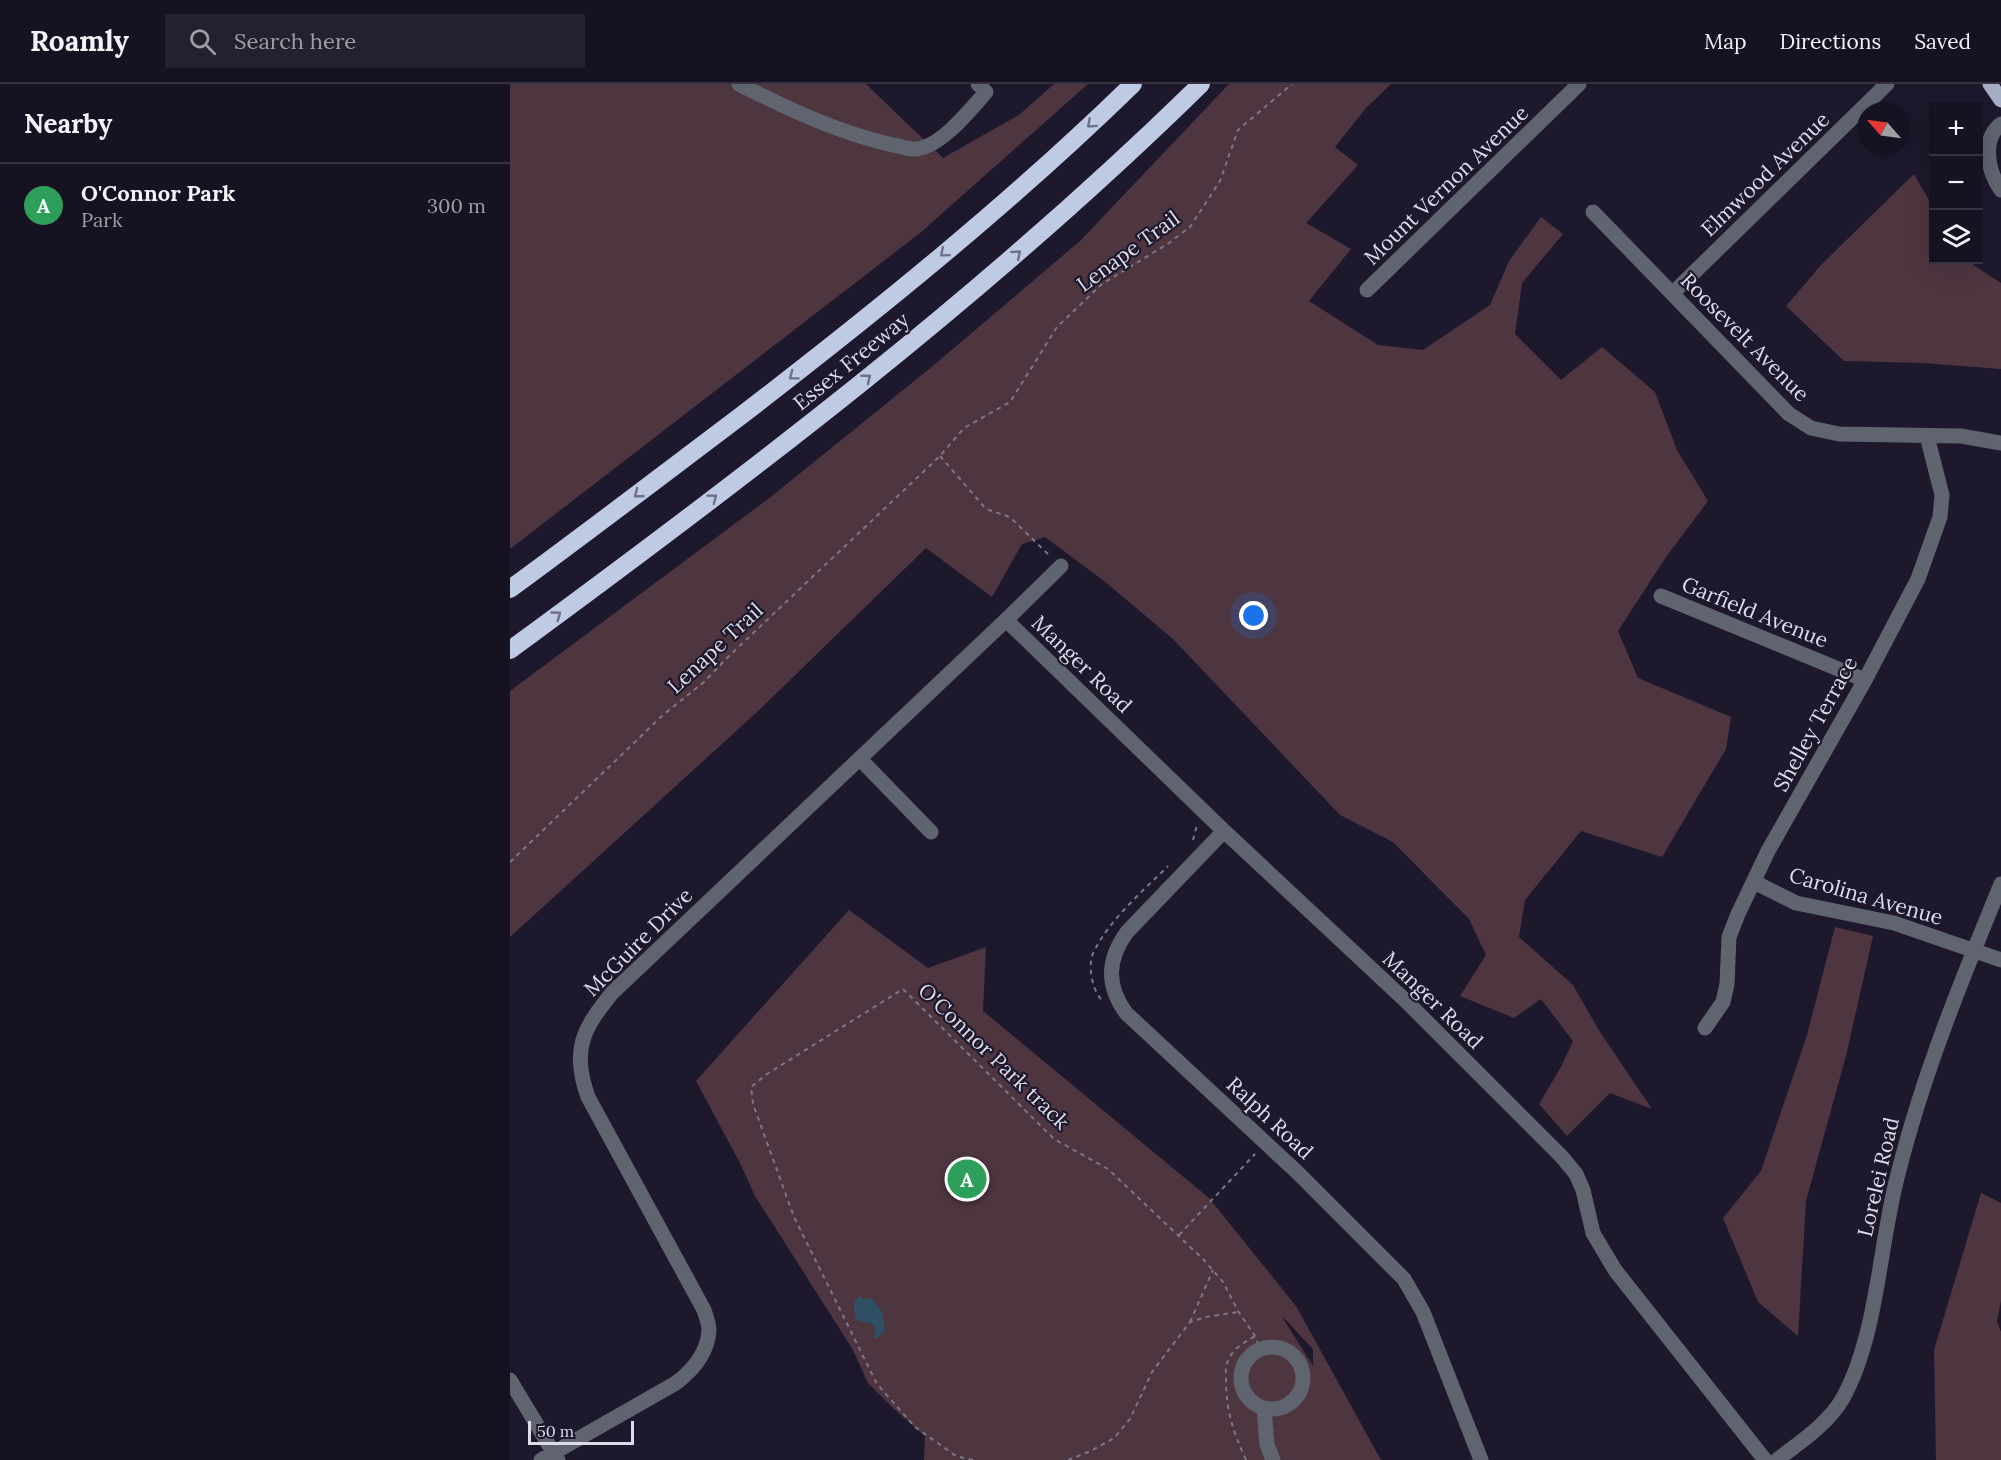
<!DOCTYPE html>
<html lang="en">
<head>
<meta charset="utf-8">
<style>
  body { margin:0; font-family:Lora,serif; background:#23202f; color:#f1f3f6 }
  .controls { position:absolute; right:18px; top:18px; display:grid; overflow:hidden; border-radius:0px; box-shadow:0 6px 24px #0002 }
  .controls button { width:54px; height:54px; display:grid; place-items:center; padding:0; border:0; border-bottom:2px solid #353240; background:#161222; color:#f1f3f6; font:30px sans-serif }
  .compass { position:absolute; left:1347px; top:18px; width:54px; height:54px; border-radius:50%; background:#161222; box-shadow:0 6px 24px #0002; rotate:298deg }
  .scale { position:absolute; left:18px; bottom:15px; width:106px; box-sizing:border-box; padding-left:6px; border:3px solid #dedbea; border-top:0; font-size:16px; line-height:21px; white-space:nowrap; color:#dedbea; -webkit-text-stroke:4px #1e182d; paint-order:stroke }
  .you { position:absolute; left:744px; top:532px; width:21px; height:21px; margin:-15px; border:4px solid #fff; border-radius:50%; background:#1a73e8; box-shadow:0 0 0 9px #1a73e833 }
  .badge { display:grid; place-items:center; width:39px; height:39px; border-radius:50%; background:#d93025; color:#fff; font-size:20px; font-weight:700 }
  .pin { position:absolute; translate:-50% -50%; border:3px solid #fff; box-shadow:0 2px 6px #0006 }
  .list { margin:0; padding:0; list-style:none }
  h2 { display:flex; justify-content:space-between; align-items:center; height:78px; margin:0; padding:0 24px; font-size:26px }
  h2 small { font-size:20px; font-weight:400; color:#9e9ea5 }
  .list li { display:grid; grid-template-columns:39px 1fr auto; gap:18px; align-items:center; box-sizing:border-box; height:84px; padding:0 24px; border-top:2px solid #353240 }
  .list b { display:block; font-size:22px; white-space:nowrap }
  .list p { margin:0; font-size:20px; white-space:nowrap; color:#9e9ea5 }
  .list em { font-size:20px; font-style:normal; color:#9e9ea5 }
  .icon { flex:none; width:33px; height:33px; fill:none; stroke:currentColor; stroke-width:2; stroke-linecap:round; stroke-linejoin:round }
  .map { position:relative; flex:none; width:1491px; height:1376px; overflow:hidden }
  header { display:flex; align-items:center; gap:36px; box-sizing:border-box; height:84px; padding:0 30px; background:#161222; border-bottom:2px solid #353240 }
  header strong { font-size:28px }
  nav { display:flex; gap:33px; margin-inline-start:auto; font-size:21px }
  .search { width:420px; height:54px; background:#23202f; display:flex; align-items:center; gap:15px; box-sizing:border-box; padding:0 21px; border-radius:0px; color:#9e9ea5; font-size:22px }
  main { display:flex }
  aside { flex:1; background:#161222 }
  .map>svg:first-child { display:block }
  .green { fill:#4e3641; fill-rule:evenodd }
  .water { fill:#314f64 }
  .lines { fill:none; stroke-linecap:round; stroke-linejoin:round }
  .path { stroke:#7c7789; stroke-width:2; stroke-dasharray:4.5 4.5; stroke-linecap:butt }
  .minor { stroke:#5f646f; stroke-width:15 }
  .major { stroke:#a3adc3; stroke-width:15 }
  .highway { stroke:#bfcae5; stroke-width:18 }
  .oneway { stroke:#6e7189 }
  .labels { text-anchor:middle; dominant-baseline:central; stroke-width:4.5; stroke-linejoin:round; paint-order:stroke }
  .street-label { font-size:21px; fill:#dedbea; stroke:#1e182d }
</style>
</head>
<body>
<header>
<strong>Roamly</strong>
<div class="search"><svg class="icon" aria-label="search" viewBox="0 0 24 24"><circle cx="10" cy="10" r="6"/><path d="M15 15l6 6"/></svg>Search here</div>
<nav><a>Map</a><a>Directions</a><a>Saved</a></nav>
</header>
<main>
<aside>
<h2>Nearby<small></small></h2>
<ul class="list">
<li><span class="badge" style="background:#2e9e5b">A</span><div><b>O'Connor Park</b><p>Park</p></div><em>300 m</em></li>
</ul>
</aside>
<div class="map">
<svg width="1491" height="1376" viewBox="0 0 1491 1376">
  <rect width="100%" height="100%" fill="#1e182d"/>
  <path class="green" d="M0,0H356L433,74L509,31L544,0H578L410,149L0,465Z
    M719,0H881L856,24L825,63L848,81L796,139L841,165L799,217L868,261L913,266L980,221L999,177L1031,133L1053,150L1012,199L1005,250L1051,296L1092,263L1145,308L1167,366L1198,417L1156,473L1108,547L1128,594L1221,633L1216,665L1152,773L1071,747L1015,816L1009,853L1063,901L1090,948L1142,1025L1100,1009L1057,1052L1029,1020L1051,983L1063,957L1031,915L1004,934L950,912L976,871L959,835L883,758L830,731L663,555L594,497L535,453L512,460L482,513L416,464L246,629L0,853V607L262,412L424,281L570,157Z
    M1404,90L1423,123L1424,176H1460L1465,182L1491,199V285L1413,279L1334,277L1276,222L1312,180Z
    M339,826L418,884L476,863L473,927L699,1114L786,1222L871,1376H414L415,1352L384,1325L358,1299L343,1266L245,1112L230,1079L186,997ZM771,1231L803,1265V1282Z
    M1325,843L1363,852L1337,968L1296,1117L1288,1252L1248,1218L1213,1134L1251,1087L1297,951Z
    M1471,1109L1491,1119V1217L1487,1237L1491,1248V1376H1426L1424,1266Z"/>
  <path class="water" d="M349,1212L354,1215L362,1214L372,1228L375,1246L367,1254H363L366,1246L362,1240L346,1236C345,1226 341,1219 349,1212Z"/>
  <g class="lines">
    <path class="path" d="M430,372L476,425L500,433L541,473
      M683,756L687,741
      M0,778L153,631L194,598L218,573L430,372L454,344L500,318L547,243L592,200L659,159L680,143L710,97L728,46L782,0
      M591,915C582,905 577,880 584,867C602,833 632,808 658,782
      M669,1151L745,1070
      M680,1238L703,1186
      M463,1376L446,1372L405,1343L367,1300L284,1133L243,1020L241,1003L257,990L393,905L544,1055L598,1085L694,1176L713,1198L728,1227L745,1252L750,1265
      M558,1376L581,1367L604,1354L620,1335L642,1288L680,1238L696,1233L728,1228
      M736,1376C723,1347 716,1327 716,1295C716,1289 715,1282 718,1277C722,1265 735,1258 745,1252"/>
    <path class="minor" d="M229,0C278,25 329,49 383,61C390,62 399,66 406,65C431,63 460,26 476,8L468,0
      M1491,40C1471,55 1478,88 1491,106
      M1083,128L1279,330L1301,344L1329,350L1451,352L1491,359
      M857,206L1069,0
      M1163,209L1377,0
      M1151,512L1355,596
      M496,536L714,747L897,918L1052,1073L1066,1090L1073,1106L1083,1149L1105,1186L1255,1376
      M350,675L421,748
      M714,747L617,848C597,876 596,901 616,929L787,1088L894,1195L913,1228L971,1376
      M1244,798L1286,819L1384,839L1491,876
      M1195,944L1213,918L1217,900L1219,853L1228,830L1258,767L1355,596L1408,495L1430,433L1432,411L1417,352
      M731 1294a31 31 0 1 1 62 0a31 31 0 1 1-62 0Z
      M0,1296L48,1376
      M754,1324L757,1361L763,1376
      M31,1376L166,1299C183,1286 198,1268 199,1246C199,1240 196,1232 194,1226L78,1013C61,966 73,945 102,909L496,536L551,482
      M1267,1376C1290,1358 1318,1340 1333,1314C1368,1250 1369,1161 1388,1090C1413,990 1452,895 1491,800"/>
    <path class="major" d="M1480,0L1491,16"/>
    <path class="highway" d="M0,505C78,448 155,389 232,331C367,227 501,119 623,0
      M0,566C240,390 478,209 691,0"/>
  </g>
  <defs><path id="oneway-chevron" d="M-2-3.5L2.5 0L-2 3.5" fill="none" stroke-width="1.6" stroke-linecap="round" stroke-linejoin="round" transform="scale(1.5)"/></defs>
  <g class="oneway">
    <use href="#oneway-chevron" transform="translate(581 40) rotate(138)"/>
    <use href="#oneway-chevron" transform="translate(434 169) rotate(140)"/>
    <use href="#oneway-chevron" transform="translate(507 170) rotate(-41)"/>
    <use href="#oneway-chevron" transform="translate(283 292) rotate(143)"/>
    <use href="#oneway-chevron" transform="translate(357 294) rotate(-39)"/>
    <use href="#oneway-chevron" transform="translate(128 410) rotate(142)"/>
    <use href="#oneway-chevron" transform="translate(203 414) rotate(-37)"/>
    <use href="#oneway-chevron" transform="translate(47 531) rotate(-36)"/>
  </g>
  <g class="labels">
    <g class="street-label">
      <text transform="translate(1255 90) rotate(-44)">Elmwood Avenue</text>
      <text transform="translate(936 101) rotate(-44)">Mount Vernon Avenue</text>
      <text transform="translate(618 167) rotate(-36)">Lenape Trail</text>
      <text transform="translate(1235 253) rotate(45)">Roosevelt Avenue</text>
      <text transform="translate(341 277) rotate(-39)">Essex Freeway</text>
      <text transform="translate(1245 528) rotate(22)">Garfield Avenue</text>
      <text transform="translate(205 564) rotate(-43)">Lenape Trail</text>
      <text transform="translate(572 580) rotate(44)">Manger Road</text>
      <text transform="translate(1305 640) rotate(-61)">Shelley Terrace</text>
      <text transform="translate(1356 812) rotate(16)">Carolina Avenue</text>
      <text transform="translate(128 858) rotate(-45)">McGuire Drive</text>
      <text transform="translate(923 916) rotate(44)">Manger Road</text>
      <text transform="translate(484 972) rotate(44)">O'Connor Park track</text>
      <text transform="translate(760 1034) rotate(43)">Ralph Road</text>
      <text transform="translate(1368 1093) rotate(-77)">Lorelei Road</text>
    </g>
  </g>
</svg>
<div class="controls">
<button>+</button>
<button>−</button>
<button><svg class="icon" aria-label="layers" viewBox="0 0 24 24"><path d="M12 4l9 5-9 5-9-5zM3 14l9 5 9-5"/></svg></button>
</div>
<svg class="compass" viewBox="-18 -18 36 36"><path d="M0-13l5 13h-10z" fill="#e53935"/><path d="M0 13l5-13h-10z" fill="#9e9ea5"/></svg>
<div class="scale">50 m</div>
<div class="you"></div>
<div class="pin badge" style="left:457px;top:1095px;background:#2e9e5b">A</div>
</div>
</main>
</body>
</html>
